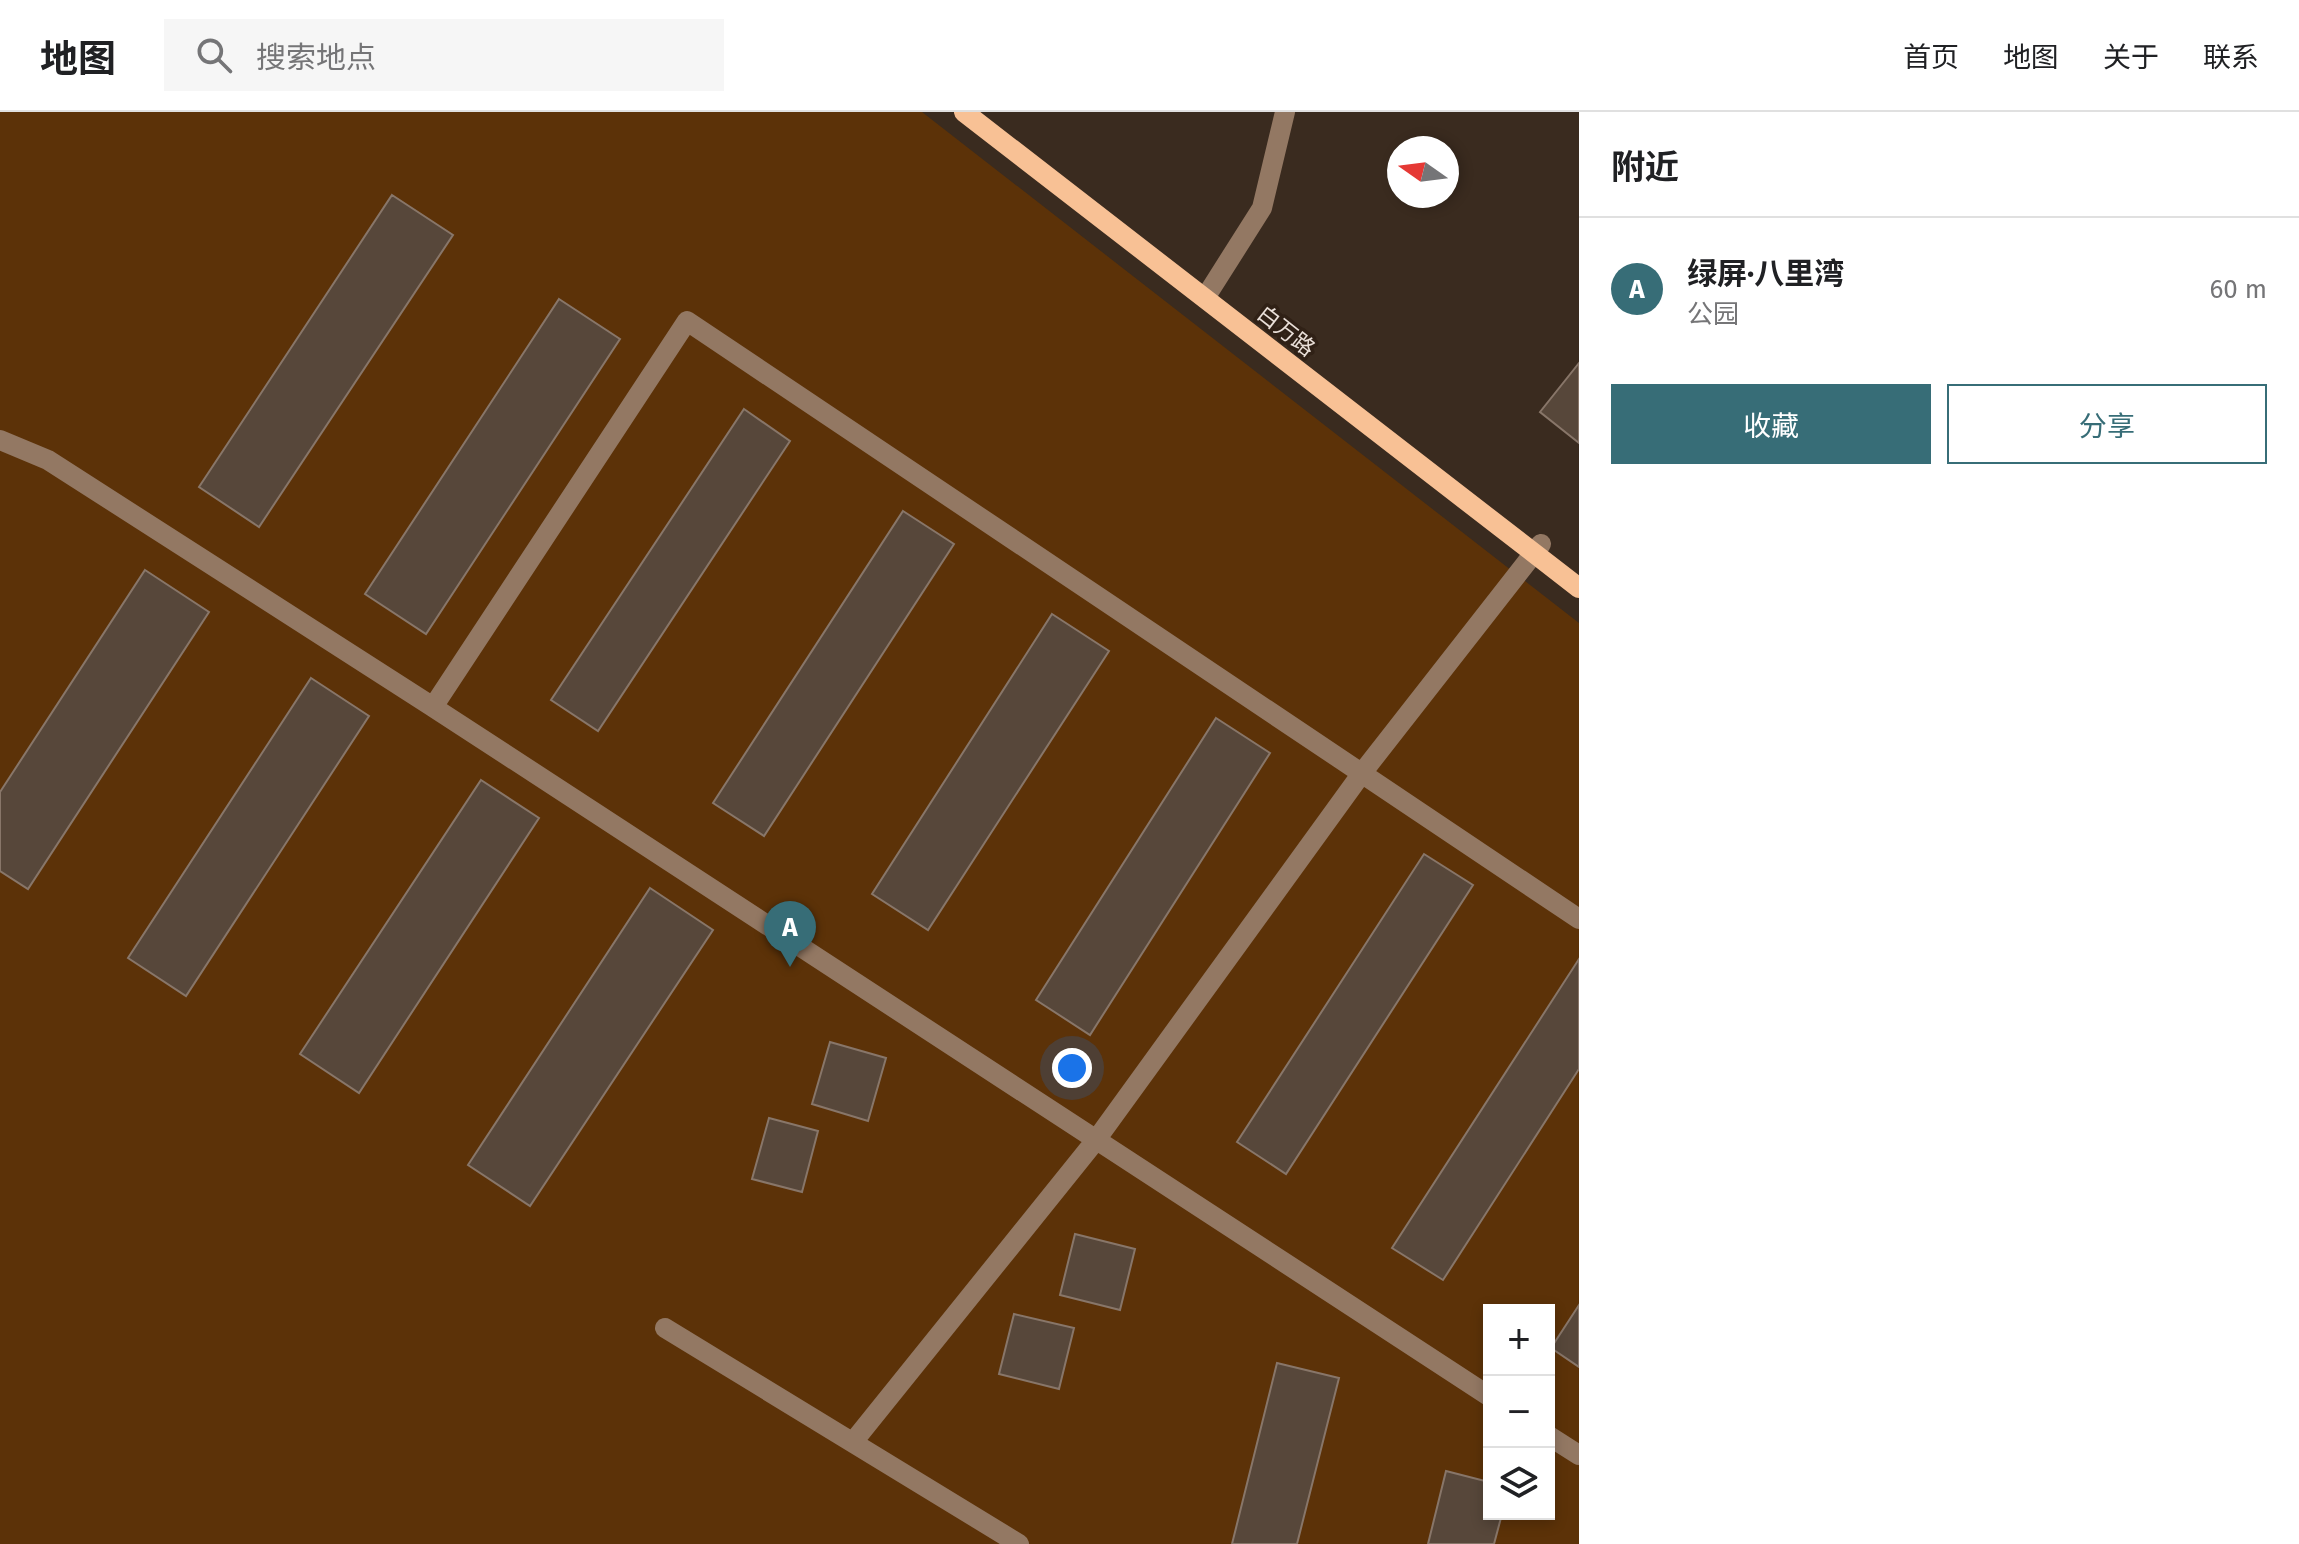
<!DOCTYPE html>
<html lang="zh">
<head>
<meta charset="utf-8">
<style>
  body { margin:0; font-family:"Fira Sans","Noto Sans SC",sans-serif; background:#f6f6f6; color:#202124 }
  .controls { position:absolute; right:24px; bottom:24px; display:grid; overflow:hidden; border-radius:0px; box-shadow:0 4px 12px #0003 }
  .controls button { width:72px; height:72px; display:grid; place-items:center; padding:0; border:0; border-bottom:2px solid #e0e0e0; background:#fff; color:#202124; font:40px sans-serif }
  .compass { position:absolute; left:1387px; top:24px; width:72px; height:72px; border-radius:50%; background:#fff; box-shadow:0 4px 12px #0003; rotate:284deg }
  .you { position:absolute; left:1072px; top:956px; width:28px; height:28px; margin:-20px; border:6px solid #fff; border-radius:50%; background:#1a73e8; box-shadow:0 0 0 12px #1a73e833 }
  .badge { display:grid; place-items:center; width:52px; height:52px; border-radius:50%; background:#376d77; color:#fff; font-size:26px; font-weight:700 }
  .pin { position:absolute; translate:-50% -66px; filter:drop-shadow(0 2px 4px #0008) }
  .pin::after { content:''; position:absolute; top:42px; width:28px; height:24px; background:inherit; clip-path:polygon(0 0,100% 0,50% 100%) }
  .list { margin:0; padding:0; list-style:none }
  h2 { display:flex; justify-content:space-between; align-items:center; height:104px; margin:0; padding:0 32px; font-size:34px }
  h2 small { font-size:26px; font-weight:400; color:#757577 }
  .list li { display:grid; grid-template-columns:52px 1fr auto; gap:24px; align-items:center; box-sizing:border-box; height:144px; padding:0 32px; border-top:2px solid #e0e0e0 }
  .list b { display:block; font-size:30px; white-space:nowrap }
  .list p { margin:0; font-size:26px; white-space:nowrap; color:#757577 }
  .list em { font-size:26px; font-style:normal; color:#757577 }
  .actions { display:flex; gap:16px; padding:24px 32px }
  .actions a { flex:1; padding:18px 0; border:2px solid #376d77; border-radius:0px; text-align:center; font-size:28px; color:#376d77 }
  .actions .main { background:#376d77; color:#fff }
  .icon { flex:none; width:44px; height:44px; fill:none; stroke:currentColor; stroke-width:2; stroke-linecap:round; stroke-linejoin:round }
  .map { position:relative; flex:none; width:1579px; height:1432px; overflow:hidden }
  header { display:flex; align-items:center; gap:48px; box-sizing:border-box; height:112px; padding:0 40px; background:#fff; border-bottom:2px solid #e0e0e0 }
  header strong { font-size:38px }
  nav { display:flex; gap:44px; margin-inline-start:auto; font-size:28px }
  .search { width:560px; height:72px; background:#f6f6f6; display:flex; align-items:center; gap:20px; box-sizing:border-box; padding:0 28px; border-radius:0px; color:#757577; font-size:30px }
  main { display:flex }
  aside { flex:1; background:#fff }
  .map>svg:first-child { display:block }
  .green { fill:#5c3208; fill-rule:evenodd }
  .building { fill:#57473a; stroke:#887669; stroke-width:2 }
  .lines { fill:none; stroke-linecap:round; stroke-linejoin:round }
  .minor { stroke:#937863; stroke-width:20 }
  .major { stroke:#f8c195; stroke-width:20 }
  .labels { text-anchor:middle; dominant-baseline:central; stroke-width:7; stroke-linejoin:round; paint-order:stroke }
  .street-label { font-size:22px; fill:#eae0d9; stroke:#302116 }
</style>
</head>
<body>
<header>
<strong>地图</strong>
<div class="search"><svg class="icon" aria-label="search" viewBox="0 0 24 24"><circle cx="10" cy="10" r="6"/><path d="M15 15l6 6"/></svg>搜索地点</div>
<nav><a>首页</a><a>地图</a><a>关于</a><a>联系</a></nav>
</header>
<main>
<div class="map">
<svg width="1579" height="1432" viewBox="0 0 1579 1432">
  <rect width="100%" height="100%" fill="#3a2b1f"/>
  <path class="green" d="M0,0H922L1579,511V1432H0ZM1489,1198H1549V1402H1489Z"/>
  <path class="building" d="M392,83L453,123L259,415L199,375Z
    M559,187L620,227L426,522L365,482Z
    M1579,251V331L1540,300Z
    M744,297L790,329L598,619L551,588Z
    M903,399L954,432L764,724L713,691Z
    M145,458L209,500L28,777L0,759V680Z
    M1052,502L1109,539L928,818L872,782Z
    M311,566L369,604L186,884L128,846Z
    M1216,606L1270,641L1090,923L1036,888Z
    M481,668L539,706L359,981L300,942Z
    M1424,742L1473,773L1286,1062L1237,1030Z
    M650,776L713,818L530,1094L468,1053Z
    M1579,847V957L1443,1168L1392,1136Z
    M830,930L886,946L868,1009L812,992Z
    M769,1006L818,1019L802,1080L752,1067Z
    M1075,1122L1135,1137L1120,1198L1060,1183Z
    M1579,1193V1255L1551,1236Z
    M1014,1202L1074,1216L1059,1277L999,1262Z
    M1277,1251L1339,1266L1297,1432H1232Z
    M1446,1359L1489,1370V1402H1502L1494,1432H1428Z"/>
  <g class="lines">
    <path class="minor" d="M1205,186L1262,96L1285,0
      M0,328L48,348L433,595
      M665,1216L1019,1432
      M1489,1284L433,595L687,209L1579,807
      M1549,1324L1579,1343
      M853,1330L1096,1028L1362,661L1541,432"/>
    <path class="major" d="M964,0L1579,476"/>
  </g>
  <g class="labels">
    <g class="street-label">
      <text transform="translate(1286 219) rotate(38)">白万路</text>
    </g>
  </g>
</svg>
<div class="controls">
<button>+</button>
<button>−</button>
<button><svg class="icon" aria-label="layers" viewBox="0 0 24 24"><path d="M12 4l9 5-9 5-9-5zM3 14l9 5 9-5"/></svg></button>
</div>
<svg class="compass" viewBox="-18 -18 36 36"><path d="M0-13l5 13h-10z" fill="#e53935"/><path d="M0 13l5-13h-10z" fill="#757577"/></svg>
<div class="you"></div>
<div class="pin badge" style="left:790px;top:855px">A</div>
</div>
<aside>
<h2>附近<small></small></h2>
<ul class="list">
<li><span class="badge">A</span><div><b>绿屏·八里湾</b><p>公园</p></div><em>60 m</em></li>
</ul>
<div class="actions"><a class="main">收藏</a><a>分享</a></div>
</aside>
</main>
</body>
</html>
